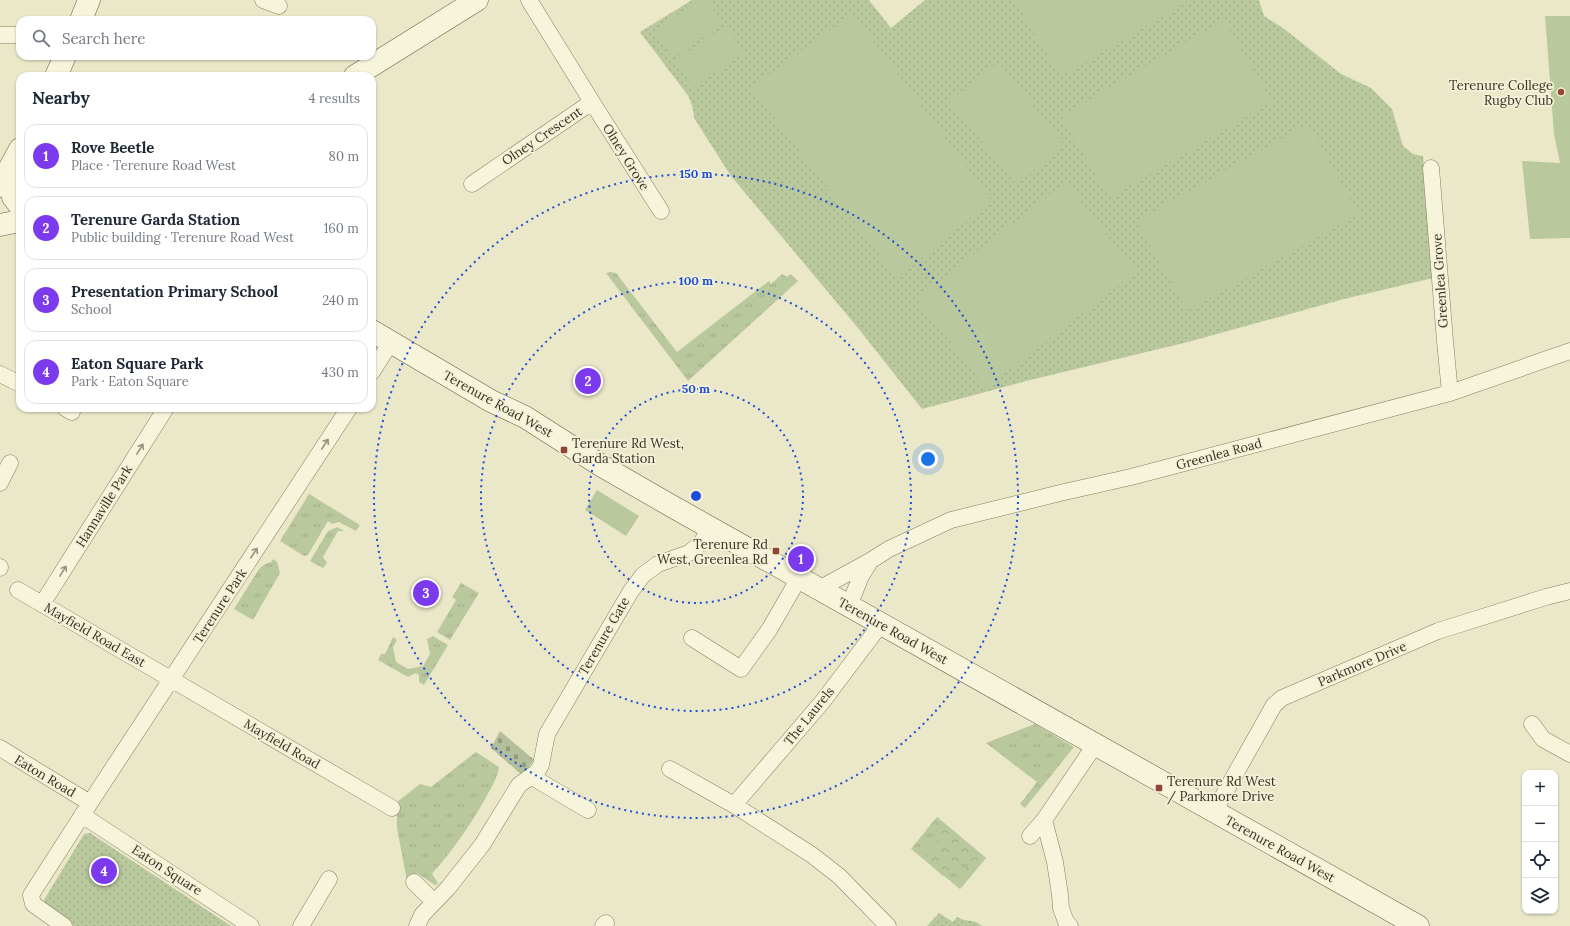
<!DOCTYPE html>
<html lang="en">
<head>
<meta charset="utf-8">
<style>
  body { margin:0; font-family:Lora,serif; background:#f2f2f3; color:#1f2937 }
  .controls { position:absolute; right:12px; bottom:12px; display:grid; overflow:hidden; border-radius:8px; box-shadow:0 1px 3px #0004 }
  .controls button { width:36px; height:36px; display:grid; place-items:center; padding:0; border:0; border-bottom:1px solid #e0e1e3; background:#fff; color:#1f2937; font:20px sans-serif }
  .you { position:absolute; left:928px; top:459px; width:14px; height:14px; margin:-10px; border:3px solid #fff; border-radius:50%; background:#1a73e8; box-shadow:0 0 0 6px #1a73e833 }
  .badge { display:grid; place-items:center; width:26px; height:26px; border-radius:50%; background:#7c3aed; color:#fff; font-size:13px; font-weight:700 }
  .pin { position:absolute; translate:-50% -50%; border:2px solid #fff; box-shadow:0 1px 4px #0006 }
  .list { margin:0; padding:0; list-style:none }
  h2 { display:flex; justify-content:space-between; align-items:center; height:52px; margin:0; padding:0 16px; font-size:17px }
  h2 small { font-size:13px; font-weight:400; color:#747a83 }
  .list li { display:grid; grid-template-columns:26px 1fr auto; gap:12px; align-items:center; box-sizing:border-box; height:64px; margin:0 8px 8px; padding:0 8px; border:1px solid #e0e1e3; border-radius:12px }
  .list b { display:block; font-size:15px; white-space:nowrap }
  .list p { margin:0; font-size:13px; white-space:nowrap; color:#747a83 }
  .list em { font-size:13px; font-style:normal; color:#747a83 }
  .icon { flex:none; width:22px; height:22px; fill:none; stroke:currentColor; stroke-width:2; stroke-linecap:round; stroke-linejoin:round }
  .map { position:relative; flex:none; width:1570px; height:926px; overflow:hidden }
  .search { position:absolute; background:#fff; box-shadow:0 1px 3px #0004; left:16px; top:16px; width:360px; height:44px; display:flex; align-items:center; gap:10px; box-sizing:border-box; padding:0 14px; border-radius:12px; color:#747a83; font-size:15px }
  .panel { position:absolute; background:#fff; box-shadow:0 1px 3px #0004; left:16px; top:72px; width:360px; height:340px; border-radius:12px }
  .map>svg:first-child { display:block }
  .grass { fill:url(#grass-tufts) }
  .forest { fill:url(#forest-crowns) }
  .cemetery { fill:url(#cemetery-stones) }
  .park { fill:url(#park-dots) }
  .pitch { fill:#bac89d }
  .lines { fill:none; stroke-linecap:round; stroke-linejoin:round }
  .minor-casing { stroke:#867c5f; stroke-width:17 }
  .secondary-casing { stroke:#685d42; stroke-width:23 }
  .minor { stroke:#f6f4db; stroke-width:16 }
  .secondary { stroke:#f6f4db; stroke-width:22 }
  .oneway { stroke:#96927e }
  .ring { fill:none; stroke:#1d4ed8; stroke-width:2; stroke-dasharray:2 4 }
  .poi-dot { fill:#904634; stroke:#f3f1d8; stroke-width:1.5 }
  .labels { text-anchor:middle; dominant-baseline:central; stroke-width:3.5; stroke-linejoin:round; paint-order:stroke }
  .poi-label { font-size:13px; fill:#373121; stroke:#f3f1d8; text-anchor:end }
  .street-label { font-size:13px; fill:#373121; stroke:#f3f1d8 }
  .centre { fill:#1d4ed8; stroke:#f3f1d8; stroke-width:2 }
  .ring-label { font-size:12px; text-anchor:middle; font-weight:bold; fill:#1d4ed8; stroke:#f3f1d8; stroke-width:3.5; stroke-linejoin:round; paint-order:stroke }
</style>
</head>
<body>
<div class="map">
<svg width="1570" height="926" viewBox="0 0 1570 926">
  <defs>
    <pattern id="grass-tufts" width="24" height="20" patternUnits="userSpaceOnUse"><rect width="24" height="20" fill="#bac89d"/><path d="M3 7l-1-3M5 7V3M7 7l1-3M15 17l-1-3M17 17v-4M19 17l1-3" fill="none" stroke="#a0ac87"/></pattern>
    <pattern id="forest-crowns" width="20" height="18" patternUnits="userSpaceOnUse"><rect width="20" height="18" fill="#bac89d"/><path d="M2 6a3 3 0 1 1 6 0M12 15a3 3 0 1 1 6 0" fill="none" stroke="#a0ac87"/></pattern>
    <pattern id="cemetery-stones" width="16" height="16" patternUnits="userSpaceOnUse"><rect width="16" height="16" fill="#b3be9b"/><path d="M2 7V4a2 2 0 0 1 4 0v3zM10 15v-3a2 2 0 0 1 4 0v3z" fill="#929b7e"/></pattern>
    <pattern id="park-dots" width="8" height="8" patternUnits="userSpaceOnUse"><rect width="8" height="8" fill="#bac89d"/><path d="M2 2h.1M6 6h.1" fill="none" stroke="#a0ac87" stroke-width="1.8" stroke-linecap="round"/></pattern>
  </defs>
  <rect width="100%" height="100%" fill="#ebe8c9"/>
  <path class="grass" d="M610,272L616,273L677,352L769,281L771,284L782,274L787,277L791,274L798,281L688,381L606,273Z
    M309,494L360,525L356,531L339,522L332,524L328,521L308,555L304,556L280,541Z
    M337,527L344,531H338L323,557L327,563L323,568L310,561L328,531Z
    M273,559L277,562L280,573L253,620L234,609L259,569L265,564L271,562Z
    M461,583L479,593L450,640L437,632L456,600L452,597Z
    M433,636L448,645L424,685L419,682V675L416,673L408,677L378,660L381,654H385L393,637L397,640L393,647L396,662L408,669L423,666L430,654L427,639Z
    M1035,724L1074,747L1025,808L1020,804L1037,782L986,743Z
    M476,752L499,767C497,780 490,789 484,801C469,827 452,851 432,874L438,883L435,885L417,873L410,882L407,881L397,828V802L420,784L431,787Z
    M937,817L986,858L960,889L911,849Z"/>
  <path class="forest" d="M937,817L986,858L960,889L955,884L960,873L969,864L964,860L958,865L953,872L948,871L943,876L926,861L929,846L940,840L939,836L926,830Z"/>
  <path class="cemetery" d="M500,731L534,760L522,775L491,748Z"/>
  <path class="park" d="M692,0H869L891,28L925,0H1259L1264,16L1283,28L1341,74L1371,88L1392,109L1403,146L1413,154L1423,156L1433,278L1344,299L1188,342L1026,381L922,409L858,328L731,176L694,118L693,109L689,97L640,32Z
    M90,833L231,926H74L45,906L44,900L84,834Z
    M939,913L953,922L957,917C967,923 973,918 982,926H927Z"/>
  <path class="pitch" d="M700,0H707L723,23L672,58L654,31Z
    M1014,0H1191L1060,77Z
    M853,13L992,201L897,278L751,88Z
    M1545,16H1570V238L1530,239L1522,161L1560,163L1554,134Z
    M1224,20L1272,102L1109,198L1061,116Z
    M726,26L744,53L693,87L675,61Z
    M999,62L1065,146L1016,185L949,101Z
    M1308,124L1359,214L1187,311L1136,221Z
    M1066,182L1136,272L986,388L916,299Z
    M597,490L639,516L626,536L585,510Z"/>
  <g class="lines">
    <g class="minor-casing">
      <path id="minor" d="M263,0L279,6
        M0,35H20
        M592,102L661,211
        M1431,168L1445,341L1450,393
        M472,184L592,102L529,0
        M372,372L391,342
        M0,374L20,384
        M65,408L72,412
        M0,483L10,463
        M0,567V568
        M819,589L870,561L889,549L951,520L1060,493L1131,477L1450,393L1570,351
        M18,590L392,808
        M42,604L166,408
        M849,606L861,576L869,563
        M692,638L741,669L769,630L799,578
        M1532,724L1543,739L1570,754
        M0,748L90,803
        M670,769L734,805L812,855L839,876L888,926
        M533,775L539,781L588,810
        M734,805L823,701L881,624
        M1214,812L1274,705L1282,698L1438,631L1546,597L1570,591
        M82,815L251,926
        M1030,836L1044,820
        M414,882L434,902
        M64,926L33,904L31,895L90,803L349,408
        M301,926L329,879
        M417,926L422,915L448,888L482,845L519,785L537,772L541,765L547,734L631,591L643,575L658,564L689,553L701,543L710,528
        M603,926L606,923
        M1070,926L1066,922L1061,908L1060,895L1055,862L1044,820L1095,745"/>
    </g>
    <g class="secondary-casing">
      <path id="secondary" d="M81,20L89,0
        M56,76L65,56
        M355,76L477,0
        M8,173L13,197L20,206
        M0,186L20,149
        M0,225L20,221
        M372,331L491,401L525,417L602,466L668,504L1418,926"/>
    </g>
    <use href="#minor" class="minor"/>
    <use href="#secondary" class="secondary"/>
  </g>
  <defs><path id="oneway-shaft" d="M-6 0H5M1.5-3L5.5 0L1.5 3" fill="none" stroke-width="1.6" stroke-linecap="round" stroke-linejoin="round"/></defs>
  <g class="oneway">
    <use href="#oneway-shaft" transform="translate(325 444) rotate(-57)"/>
    <use href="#oneway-shaft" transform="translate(140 449) rotate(-58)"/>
    <use href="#oneway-shaft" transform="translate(254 553) rotate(-57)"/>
    <use href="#oneway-shaft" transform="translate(63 571) rotate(-58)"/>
  </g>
  <g class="ring">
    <circle cx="696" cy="496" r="107"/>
    <circle cx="696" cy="496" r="215"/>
    <circle cx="696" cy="496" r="322"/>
  </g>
  <g class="poi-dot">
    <circle cx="1561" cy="92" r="4"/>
    <rect x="560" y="446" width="8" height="8" rx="2"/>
    <rect x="772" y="547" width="8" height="8" rx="2"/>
    <rect x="1155" y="784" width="8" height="8" rx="2"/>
  </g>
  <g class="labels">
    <g class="poi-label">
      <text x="1553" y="85">Terenure College<tspan x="1553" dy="15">Rugby Club</tspan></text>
      <text x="572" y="443" text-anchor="start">Terenure Rd West,<tspan x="572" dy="15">Garda Station</tspan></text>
      <text x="768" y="544">Terenure Rd<tspan x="768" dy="15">West, Greenlea Rd</tspan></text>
      <text x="1167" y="781" text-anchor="start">Terenure Rd West<tspan x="1167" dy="15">/ Parkmore Drive</tspan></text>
    </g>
    <g class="street-label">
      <text transform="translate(542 136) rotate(-34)">Olney Crescent</text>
      <text transform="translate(626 157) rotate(58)">Olney Grove</text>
      <text transform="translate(1440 281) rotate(-94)">Greenlea Grove</text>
      <text transform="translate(498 404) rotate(29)">Terenure Road West</text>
      <text transform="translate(1219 454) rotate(-15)">Greenlea Road</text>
      <text transform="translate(104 506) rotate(-58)">Hannaville Park</text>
      <text transform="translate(220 606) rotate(-57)">Terenure Park</text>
      <text transform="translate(893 631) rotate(29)">Terenure Road West</text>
      <text transform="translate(95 635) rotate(30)">Mayfield Road East</text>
      <text transform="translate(604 636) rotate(-60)">Terenure Gate</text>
      <text transform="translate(1362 664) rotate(-23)">Parkmore Drive</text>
      <text transform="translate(809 716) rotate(-51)">The Laurels</text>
      <text transform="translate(282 744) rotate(30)">Mayfield Road</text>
      <text transform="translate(45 776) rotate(31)">Eaton Road</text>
      <text transform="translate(1280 849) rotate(29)">Terenure Road West</text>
      <text transform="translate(167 870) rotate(33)">Eaton Square</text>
    </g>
  </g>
  <circle cx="696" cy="496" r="6" class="centre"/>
  <g class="ring-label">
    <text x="696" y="178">150 m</text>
    <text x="696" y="285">100 m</text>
    <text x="696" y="393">50 m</text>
  </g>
</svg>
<div class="controls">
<button>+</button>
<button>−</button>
<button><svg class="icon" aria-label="locate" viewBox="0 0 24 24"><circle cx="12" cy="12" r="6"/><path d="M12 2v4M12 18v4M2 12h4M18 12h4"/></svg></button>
<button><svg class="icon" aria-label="layers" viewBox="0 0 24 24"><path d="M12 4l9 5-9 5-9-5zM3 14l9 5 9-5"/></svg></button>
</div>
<div class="you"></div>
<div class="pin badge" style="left:801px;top:559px">1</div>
<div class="pin badge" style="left:588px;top:381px">2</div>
<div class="pin badge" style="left:426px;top:593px">3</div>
<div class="pin badge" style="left:104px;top:871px">4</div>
<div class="search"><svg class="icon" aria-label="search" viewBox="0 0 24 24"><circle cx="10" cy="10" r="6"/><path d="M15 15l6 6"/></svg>Search here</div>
<section class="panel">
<h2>Nearby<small>4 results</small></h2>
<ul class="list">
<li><span class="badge">1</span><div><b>Rove Beetle</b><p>Place · Terenure Road West</p></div><em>80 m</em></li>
<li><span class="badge">2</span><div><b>Terenure Garda Station</b><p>Public building · Terenure Road West</p></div><em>160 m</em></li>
<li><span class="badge">3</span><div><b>Presentation Primary School</b><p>School</p></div><em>240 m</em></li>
<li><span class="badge">4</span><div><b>Eaton Square Park</b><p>Park · Eaton Square</p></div><em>430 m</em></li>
</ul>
</section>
</div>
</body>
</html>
